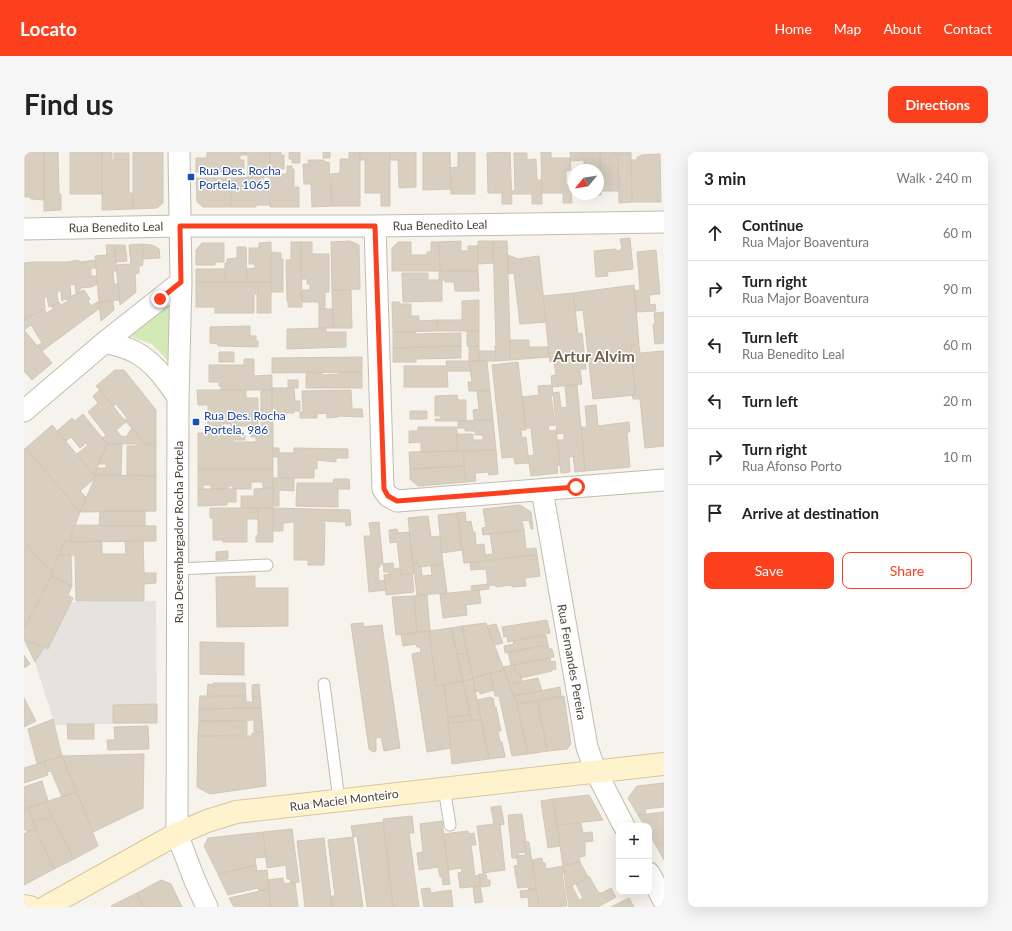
<!DOCTYPE html>
<html lang="en">
<head>
<meta charset="utf-8">
<style>
  body { margin:0; font-family:Lato,sans-serif; background:#f6f6f6; color:#222 }
  .controls { position:absolute; right:12px; bottom:12px; display:grid; overflow:hidden; border-radius:8px; box-shadow:0 4px 16px #0002 }
  .controls button { width:36px; height:36px; display:grid; place-items:center; padding:0; border:0; border-bottom:1px solid #e0e0e0; background:#fff; color:#222; font:20px sans-serif }
  .compass { position:absolute; left:544px; top:12px; width:36px; height:36px; border-radius:50%; background:#fff; box-shadow:0 4px 16px #0002; rotate:240deg }
  .stop { position:absolute; width:12px; height:12px; margin:-9px; border:3px solid #fc3f1d; border-radius:50%; background:#fff }
  .stop.end { background:#fc3f1d; border-color:#fff; box-shadow:0 1px 4px #0008 }
  .list { margin:0; padding:0; list-style:none }
  h2 { display:flex; justify-content:space-between; align-items:center; height:52px; margin:0; padding:0 16px; font-size:17px }
  h2 small { font-size:13px; font-weight:400; color:#767676 }
  .list li { display:grid; grid-template-columns:26px 1fr auto; gap:12px; align-items:center; box-sizing:border-box; height:56px; padding:0 16px; border-top:1px solid #e0e0e0 }
  .list b { display:block; font-size:15px; white-space:nowrap }
  .list p { margin:0; font-size:13px; white-space:nowrap; color:#767676 }
  .list em { font-size:13px; font-style:normal; color:#767676 }
  .actions { display:flex; gap:8px; padding:12px 16px }
  .actions a { flex:1; padding:9px 0; border:1px solid #fc3f1d; border-radius:8px; text-align:center; font-size:14px; color:#fc3f1d }
  .actions .main { background:#fc3f1d; color:#fff }
  .icon { flex:none; width:22px; height:22px; fill:none; stroke:currentColor; stroke-width:2; stroke-linecap:round; stroke-linejoin:round }
  .map { position:relative; flex:none; width:640px; height:755px; overflow:hidden; border-radius:8px }
  header { display:flex; align-items:center; gap:24px; box-sizing:border-box; height:56px; padding:0 20px; background:#fc3f1d; color:#fff }
  header strong { font-size:19px }
  nav { display:flex; gap:22px; margin-inline-start:auto; font-size:14px }
  .intro { display:flex; align-items:center; justify-content:space-between; box-sizing:border-box; height:96px; padding:0 24px }
  h1 { margin:0; font-size:28px }
  .button { padding:10px 18px; border-radius:8px; background:#fc3f1d; color:#fff; font-size:14px; font-weight:700 }
  main { display:flex; gap:24px; padding:0 24px }
  aside { flex:1; background:#fff; border-radius:8px; box-shadow:0 4px 16px #0002 }
  .map>svg:first-child { display:block }
  .green { fill:#d2eab5 }
  .parking { fill:#e5e3e0 }
  .building { fill:#d8cfc1; stroke:#d3c7b4 }
  .lines { fill:none; stroke-linecap:round; stroke-linejoin:round }
  .lane-casing { stroke:#c2bbae; stroke-width:13 }
  .street-casing { stroke:#c2bbae; stroke-width:23 }
  .secondary-casing { stroke:#d6c79b; stroke-width:24 }
  .lane { stroke:#fff; stroke-width:11 }
  .street { stroke:#fff; stroke-width:21 }
  .secondary { stroke:#fff3cd; stroke-width:22 }
  .route { stroke:#fc3f1d; stroke-width:5 }
  .transit-dot { fill:#1a4fb4; stroke:#fff; stroke-width:1.5 }
  .labels { text-anchor:middle; dominant-baseline:central; stroke-width:3; stroke-linejoin:round; paint-order:stroke }
  .transit-label { font-size:12px; fill:#164399; stroke:#fff; text-anchor:start }
  .street-label { font-size:12px; fill:#4b4439; stroke:#fff }
  .district-label { font-size:16px; font-weight:bold; fill:#6e6250; stroke:#fff }
</style>
</head>
<body>
<header>
<strong>Locato</strong>
<nav><a>Home</a><a>Map</a><a>About</a><a>Contact</a></nav>
</header>
<div class="intro"><h1>Find us</h1><a class="button">Directions</a></div>
<main>
<div class="map">
<svg width="640" height="755" viewBox="0 0 640 755">
  <rect width="100%" height="100%" fill="#f6f3ec"/>
  <path class="green" d="M145,152L149,155L146,211L128,192L102,183Z"/>
  <path class="parking" d="M132,449L133,571L31,573L11,510L20,496L24,497L47,450Z"/>
  <path class="building" d="M1,0H20V48L7,47L6,45H1Z
    M20,0H34L35,42H37V58L20,59Z
    M46,0H78V42H46Z
    M78,0H88V9H90V1H105V41H109V57L78,58Z
    M109,0H139V51L133,56L109,57Z
    M183,0H221V3H216V8H220V17H216V20H172V6H183Z
    M221,0H246V25H224V3H221Z
    M246,0H257V3H260V17H256V19L246,18Z
    M265,0H276V11H268V7H265Z
    M299,0H306V6H299Z
    M325,0H336V54H308L307,22L316,21V7H325Z
    M336,0H366V54H357V41H341V8H336Z
    M366,0H392V35L375,36L374,8H366Z
    M399,0H426L427,37L399,38Z
    M434,0H451V42H427L426,16L434,15Z
    M486,0L488,52H478V41H464L463,1Z
    M517,0H527V6H546L547,18L542,19V33H547L548,51H539V41H518Z
    M546,0H576L577,43L566,44V42H574V18H560V8L547,9Z
    M576,0H588V3H594L595,39H577Z
    M588,0H607V2L588,3Z
    M490,1H503V8L512,7L513,28H517L518,52H508V42H488V39H491Z
    M607,2L608,50L595,51L594,3Z
    M636,2L637,50H608L607,8H613V5L617,4V3Z
    M284,8H300V10H305L308,54L288,55L287,32H280L279,12H285Z
    M263,14H268V17H270V35H275V55H246V18H255V22H263Z
    M239,25V31H244L246,53H232V55H207L206,26Z
    M172,26H206L207,55H179L173,50Z
    M606,86L609,117L583,120L584,124L572,125L570,99L592,97L593,99H596L598,95L596,87Z
    M326,89L335,93L336,137L308,138L307,90Z
    M437,89V99H444V94H454V119H416L415,90Z
    M454,89H469V111L454,112Z
    M469,89H483L486,188V208L472,209L471,194H472Z
    M247,90V130H223V117L231,116V112H225V96H235V91Z
    M267,90H277L278,155H264V149H263L262,108H267Z
    M277,90H288V102H305V140H301V157H295V150H278L277,138H286V132H283V127H277Z
    M374,90H387V103H403V100H407V90H415L416,119H368V96Z
    M178,91H200V110H191V113H172V98Z
    M118,92L128,93L132,95L135,97L136,106L119,107Z
    M118,92L119,113L115,114V121L111,122L112,140L96,153L92,113L107,112L105,93Z
    M82,93H90L93,119H89L90,132H94L95,148L75,150L71,104L83,103Z
    M90,93H101L103,109L92,110Z
    M213,95H222L223,130H201V111H203V107L213,106Z
    M632,98L636,142L625,143L626,153L631,152L632,159L612,160L610,139L616,138L613,100Z
    M247,100L257,101V107H259V140H247Z
    M484,103L494,107L515,104L522,170L496,172L490,121L484,122Z
    M53,108L57,110L71,108L72,116H67V124H73V132L67,135L56,136V140L52,142L51,132L46,133L47,144L38,149L37,139H33L34,151L25,155L23,145H20L21,157L0,167V111L9,110H43Z
    M172,117H201V130H172Z
    M415,119H454L455,139H431L430,130H421V128H415Z
    M378,121H404V128H418V149L379,150Z
    M172,130H232V142H230V161H191V155H172Z
    M233,130H247V161H233Z
    M610,133L615,192L607,194L611,243L569,247L559,158L551,159L549,141Z
    M60,138L66,147L64,149L67,154L75,149L76,156L18,199L13,194L18,191L7,173L0,178V167L20,157L23,161L29,157L28,154L35,150L37,153L44,149L42,147Z
    M308,138H327L328,176H309Z
    M549,141L554,182L558,181L562,217H556L558,232L528,235L527,224L532,223L530,210H526L519,144Z
    M455,148V179H413V168H438V149Z
    M89,149L90,158L77,169L75,150Z
    M368,150H375L376,152H387V164H395V169L413,168V179L369,180Z
    M295,157H309V176H295Z
    M640,160V191L631,192L629,172H631L630,161Z
    M226,174V184H232V189H234V195L194,194V192L186,191V175Z
    M302,176V180H322V195L263,197V177Z
    M0,178L28,211L8,228L0,219Z
    M443,179H455V194H443Z
    M369,180H391V182L437,181V194L369,196Z
    M486,188H505V195H524L525,205L486,208Z
    M615,193L616,201L640,199V294L621,296L616,247H609L608,243H611L607,194Z
    M437,194V206L392,207V210H369V196Z
    M445,194H455V209H445Z
    M455,199H471L472,209H455Z
    M195,200H210V210H195Z
    M338,205V220L248,221V206Z
    M220,207H230V224L248,223V238H197V234H195V230H185V213H220Z
    M422,209H445L447,219H423L424,235H380V214H423Z
    M445,209H463L466,239H445L444,230H448Z
    M494,210L502,278H497L498,286L502,285L505,311L491,312L490,305L478,306L468,213Z
    M91,218H100L132,258V293L121,292L101,268L103,266L92,252L89,254L72,234Z
    M282,220L298,221V223L316,222V220H338V236H282Z
    M264,228H274V236H264Z
    M528,233L529,243H527L531,273L524,274L525,279L532,278L536,310V313L533,314L534,321L507,324L504,304L510,303L507,276H501L498,245L515,243L514,234Z
    M553,233L561,319L551,320L549,304L545,305L546,320L537,321L533,288H540V281L533,282L529,241L535,240L537,256L543,255L541,234Z
    M248,236H270L271,249H276V259H270V261H262V265H251V256H248Z
    M76,238L102,270L92,278L97,284L102,285L108,276L121,292H83L78,286L82,283L64,260L74,251L69,244Z
    M173,238H222V246H234V274H207V272H199V276H184V253H174Z
    M248,238L249,278H237V239Z
    M327,238L328,257H338L339,265L314,264V265L303,266V261L293,262V266H276V260H279L278,239Z
    M453,239H466L469,268H450L449,258L455,257Z
    M433,243L434,248H442V269H411V267H417V264H411V244Z
    M572,253L574,274L605,270L606,280H603L606,315L561,319L557,275H563L561,254Z
    M386,259H403V267H386Z
    M59,262L83,292L70,323L53,302L64,293L62,291L56,296L47,285L42,289L33,279L48,266L51,269Z
    M469,268L472,298L433,299V282H449V288H459V283H451V279H441V276H434V269Z
    M28,273L70,323H72L70,327L56,339L62,345L56,360L2,296Z
    M394,275H433V299L397,300V290L385,291V279H394Z
    M228,278H249V317H174V281H217V283H221V288H209V290H232V285H227Z
    M83,292H98L97,323H70L73,316H82V312H74Z
    M113,293H132V324L103,323V294H113Z
    M2,296L56,360L45,390L41,388L27,421L0,389V297Z
    M248,296H255V301H270V296L324,297V306H312V310L293,308V317H290V326H254V305H249Z
    M472,298L474,322L465,323L464,320L451,321L452,329L442,330L439,299Z
    M439,299L440,314L386,317L385,300Z
    M440,314L442,330L394,334L386,327V317Z
    M174,317H249V336H239V330H227V337H209V334H205L204,337H187V333H179V337H174Z
    M72,323L132,324V359L56,360Z
    M249,326H270V339L255,338V354H249Z
    M310,327H325L326,337H314V355L272,354L273,331H309Z
    M249,336V356H217V344H230V337Z
    M174,337H212V350H203V353L174,354Z
    M496,353L507,360L509,377H507L505,368L498,369L500,378L459,383L458,376L462,375L459,357Z
    M186,356H234V367H223V390H199V388H189V366H186Z
    M234,356H249V390H232V384L234,383Z
    M249,356L326,358L327,373L322,374V370L298,369V371H301L300,413H284V408H270V370L259,371V379H249Z
    M76,359H121V374H75Z
    M441,360L442,370L447,369L449,380H451L452,393L460,392L462,409L440,411L433,361Z
    M433,361L438,398L418,401L414,363Z
    M404,364L407,385L416,384L419,412L395,415L394,411L389,412L384,366Z
    M355,370L359,412H356V415H354L355,429L361,428L362,438L345,440L340,384H347L345,371Z
    M51,373L132,374V389L45,390Z
    M373,377L374,381L385,380L390,421L377,423L373,390L366,391L365,378Z
    M500,378L502,397L512,396L513,403L462,408L461,403L469,402L466,382Z
    M41,388L45,390L78,389V402H102L101,389H119L120,421H132V431L120,432V449H52L51,403H35Z
    M0,389L27,421H29L0,477Z
    M204,399V407L192,408V400Z
    M35,403H47L48,434L27,424L29,421H27Z
    M513,403L516,424L501,426L502,434L488,435V433L472,435L471,433L464,434L462,417L447,418L446,411Z
    M369,411L370,417L376,416L377,423L388,421L390,440L362,443L360,423L365,422V420H360L359,412Z
    M394,411L395,415H397L398,424L408,423L407,414L419,412L423,441L393,443L389,412Z
    M27,424L48,434L44,443L49,446L24,497L0,487V477Z
    M231,424V436H264V474L193,475L192,425Z
    M464,432L465,437L448,439L447,434Z
    M455,438L457,451L442,453L443,463L419,466L416,442Z
    M403,443L406,479L393,480L390,444Z
    M390,444L393,480L372,483L368,445Z
    M523,468L526,481L484,490L483,484L480,485L478,475Z
    M339,471L340,475L358,473L376,596L360,599L357,585L352,586V599L349,600L345,597L327,472Z
    M462,471L480,518L449,526L438,474Z
    M472,472L479,491L470,493L463,474Z
    M438,474L443,501L433,502L427,476Z
    M427,476L439,529L412,534L405,479Z
    M405,479L412,534L420,533L427,596L403,600L388,502L397,500L396,495H393L392,492L379,494L377,483Z
    M522,483L524,493L481,501L480,494L490,492L489,489Z
    M0,487L20,496L11,510Z
    M176,490L220,491V523L176,522Z
    M524,493L525,497H528L530,505L487,513L484,500Z
    M443,501L449,527L439,529L433,502Z
    M0,503L6,512L0,516Z
    M526,506L527,510L531,509L532,517L528,518V519L497,526L496,521L492,522L490,513Z
    M490,513L492,522L496,521L498,530L485,532L479,515Z
    M480,518L493,552L504,602L488,604L475,544H471L466,521Z
    M466,521L470,538L456,542L455,539L451,540L449,526Z
    M514,526L518,539L490,544L485,532Z
    M449,527L453,548L457,568H448L439,529Z
    M439,529L446,563L424,565L420,533Z
    M189,531H221L222,544H189V543H183L184,532L189,533Z
    M235,532L236,544H228V533Z
    M536,535L537,544L493,552L490,544Z
    M176,544H222V550H229L228,544H236L237,556L175,557Z
    M540,544L547,592L543,597L524,599L513,549Z
    M467,545V547L469,546L471,556L472,555L477,579H474L476,590H478L481,605L465,607L453,548Z
    M0,546L12,569L0,575Z
    M513,549L524,599L504,602L493,552Z
    M133,552V571H89V553Z
    M237,556L238,568L175,569V557Z
    M446,563L448,568L424,571V565Z
    M29,567L38,604L13,612L4,577Z
    M238,568L239,580H230V569Z
    M457,568L465,607L428,612L424,571Z
    M175,569H223V583L174,584Z
    M43,572H70V587H44Z
    M124,574L125,597L84,598L83,588H91L90,575Z
    M239,580L242,634L186,642L173,635L174,584H228V581Z
    M120,602L119,656L69,680L38,604Z
    M38,604L53,640L38,645L27,619L23,620L20,610Z
    M20,610L24,623L0,631V616Z
    M18,629L24,649L0,657V635Z
    M640,631V655L621,657L622,662L614,663L604,646L613,634Z
    M53,640L74,694L50,707L21,650Z
    M565,643L579,668L533,673L529,647Z
    M529,647L536,694L524,696L517,649Z
    M21,650L28,665L22,669L20,665L9,671L5,656Z
    M477,654L480,672L476,673L481,718L459,721L453,674L470,672L467,655Z
    M5,656L11,676L3,680V678H0V657Z
    M640,660V691L631,692L625,682V674H621L614,663Z
    M498,662L502,690H500L502,700L494,701V706H488L484,663Z
    M388,664L390,681H385L395,755H369L359,667Z
    M20,665L22,669L28,665L50,707L30,717L9,671Z
    M418,669L426,732L419,733L418,725H416L414,715L395,718L393,701L399,700L396,672Z
    M359,670L369,755H343L333,684L329,685L327,674Z
    M557,671L559,681L568,680L569,689L561,690V704L555,705L556,710L539,714L533,673Z
    M11,676L30,717L0,733V682Z
    M268,677L275,730L267,731L266,727H263L262,713L243,716L239,680Z
    M444,679L445,682L450,681L452,693H447L451,724L455,723L456,734L436,736L434,721L438,720L437,716L424,718L420,682Z
    M239,680L242,705L231,706L232,713L194,722L180,694L184,686Z
    M329,685L339,755H308L307,744H311L304,688Z
    M300,686L308,755H281L273,689Z
    M500,690H505L512,737L505,738L504,735L494,736L490,714L494,713L493,704L502,703Z
    M640,691V708L631,692Z
    M518,706L519,711H521L522,717L539,714L540,721H538L543,754L515,755L508,708Z
    M556,710L564,725L542,737L539,714Z
    M232,713L233,719L243,718L245,737L235,739L234,736L204,743L194,722Z
    M455,722H462L463,728H466V734L457,735Z
    M565,724L574,740L578,741L587,736L592,745L574,755H545L542,737L548,734L555,748L559,746L552,732Z
    M259,726L260,732L271,730L274,755H247L244,728Z
    M137,728L147,732L158,755H120L113,741Z
    M456,734L459,750L451,751L449,735Z
    M406,736L407,741L427,738L429,755H400L397,737Z
    M245,737L247,755H210L205,746Z
    M512,737L515,755H505L504,745L497,746L496,739Z
    M113,741L120,755H88L87,754Z
    M605,746L610,755H587Z"/>
  <g class="lines">
    <g class="lane-casing">
      <path id="lane" d="M153,417L243,413
        M300,532L315,648
        M420,636L426,673"/>
    </g>
    <g class="street-casing">
      <path id="street" d="M155,0L157,130L154,245L153,682L171,729L183,755
        M351,74L359,337L364,344L373,349L640,328
        M0,77L156,74H351L640,70
        M81,190C91,193 103,195 111,200C131,211 141,227 154,245
        M0,259L81,190L157,130
        M518,338L563,595L571,618L600,674
        M625,721L640,749"/>
    </g>
    <g class="secondary-casing">
      <path id="secondary" d="M0,754L6,755
        M22,755L131,694L153,682L183,669L212,660L640,612"/>
    </g>
    <use href="#lane" class="lane"/>
    <use href="#street" class="street"/>
    <use href="#secondary" class="secondary"/>
  </g>
  <g class="lines">
    <path class="route" d="M136,147L157,130L156,74H351L360,337L364,344L373,349L552,335"/>
  </g>
  <g class="transit-dot">
    <rect x="163" y="21" width="8" height="8" rx="2"/>
    <rect x="168" y="266" width="8" height="8" rx="2"/>
  </g>
  <g class="labels">
    <g class="transit-label">
      <text x="175" y="18">Rua Des. Rocha<tspan x="175" dy="14">Portela, 1065</tspan></text>
      <text x="180" y="263">Rua Des. Rocha<tspan x="180" dy="14">Portela, 986</tspan></text>
    </g>
    <g class="street-label">
      <text transform="translate(416 73) rotate(-1)">Rua Benedito Leal</text>
      <text transform="translate(92 75) rotate(-1)">Rua Benedito Leal</text>
      <text transform="translate(154 380) rotate(-90)">Rua Desembargador Rocha Portela</text>
      <text transform="translate(548 510) rotate(80)">Rua Fernandes Pereira</text>
      <text transform="translate(320 648) rotate(-7)">Rua Maciel Monteiro</text>
    </g>
    <g class="district-label">
      <text x="570" y="203">Artur Alvim</text>
    </g>
  </g>
</svg>
<div class="controls">
<button>+</button>
<button>−</button>
</div>
<svg class="compass" viewBox="-18 -18 36 36"><path d="M0-13l5 13h-10z" fill="#e53935"/><path d="M0 13l5-13h-10z" fill="#767676"/></svg>
<div class="stop" style="left:552px;top:335px"></div>
<div class="stop end" style="left:136px;top:147px"></div>
</div>
<aside>
<h2>3 min<small>Walk · 240 m</small></h2>
<ul class="list">
<li><svg class="icon" aria-label="ahead" viewBox="0 0 24 24"><path d="M12 20V5M6 11l6-6 6 6"/></svg><div><b>Continue</b><p>Rua Major Boaventura</p></div><em>60 m</em></li>
<li><svg class="icon" aria-label="right" viewBox="0 0 24 24"><path d="M7 20v-9h11M14 6l5 5-5 5"/></svg><div><b>Turn right</b><p>Rua Major Boaventura</p></div><em>90 m</em></li>
<li><svg class="icon" aria-label="left" viewBox="0 0 24 24"><path d="M17 20v-9H6M10 6l-5 5 5 5"/></svg><div><b>Turn left</b><p>Rua Benedito Leal</p></div><em>60 m</em></li>
<li><svg class="icon" aria-label="left" viewBox="0 0 24 24"><path d="M17 20v-9H6M10 6l-5 5 5 5"/></svg><div><b>Turn left</b></div><em>20 m</em></li>
<li><svg class="icon" aria-label="right" viewBox="0 0 24 24"><path d="M7 20v-9h11M14 6l5 5-5 5"/></svg><div><b>Turn right</b><p>Rua Afonso Porto</p></div><em>10 m</em></li>
<li><svg class="icon" aria-label="arrive" viewBox="0 0 24 24"><path d="M6 21V4h12l-3 4 3 4H6"/></svg><div><b>Arrive at destination</b></div></li>
</ul>
<div class="actions"><a class="main">Save</a><a>Share</a></div>
</aside>
</main>
</body>
</html>
